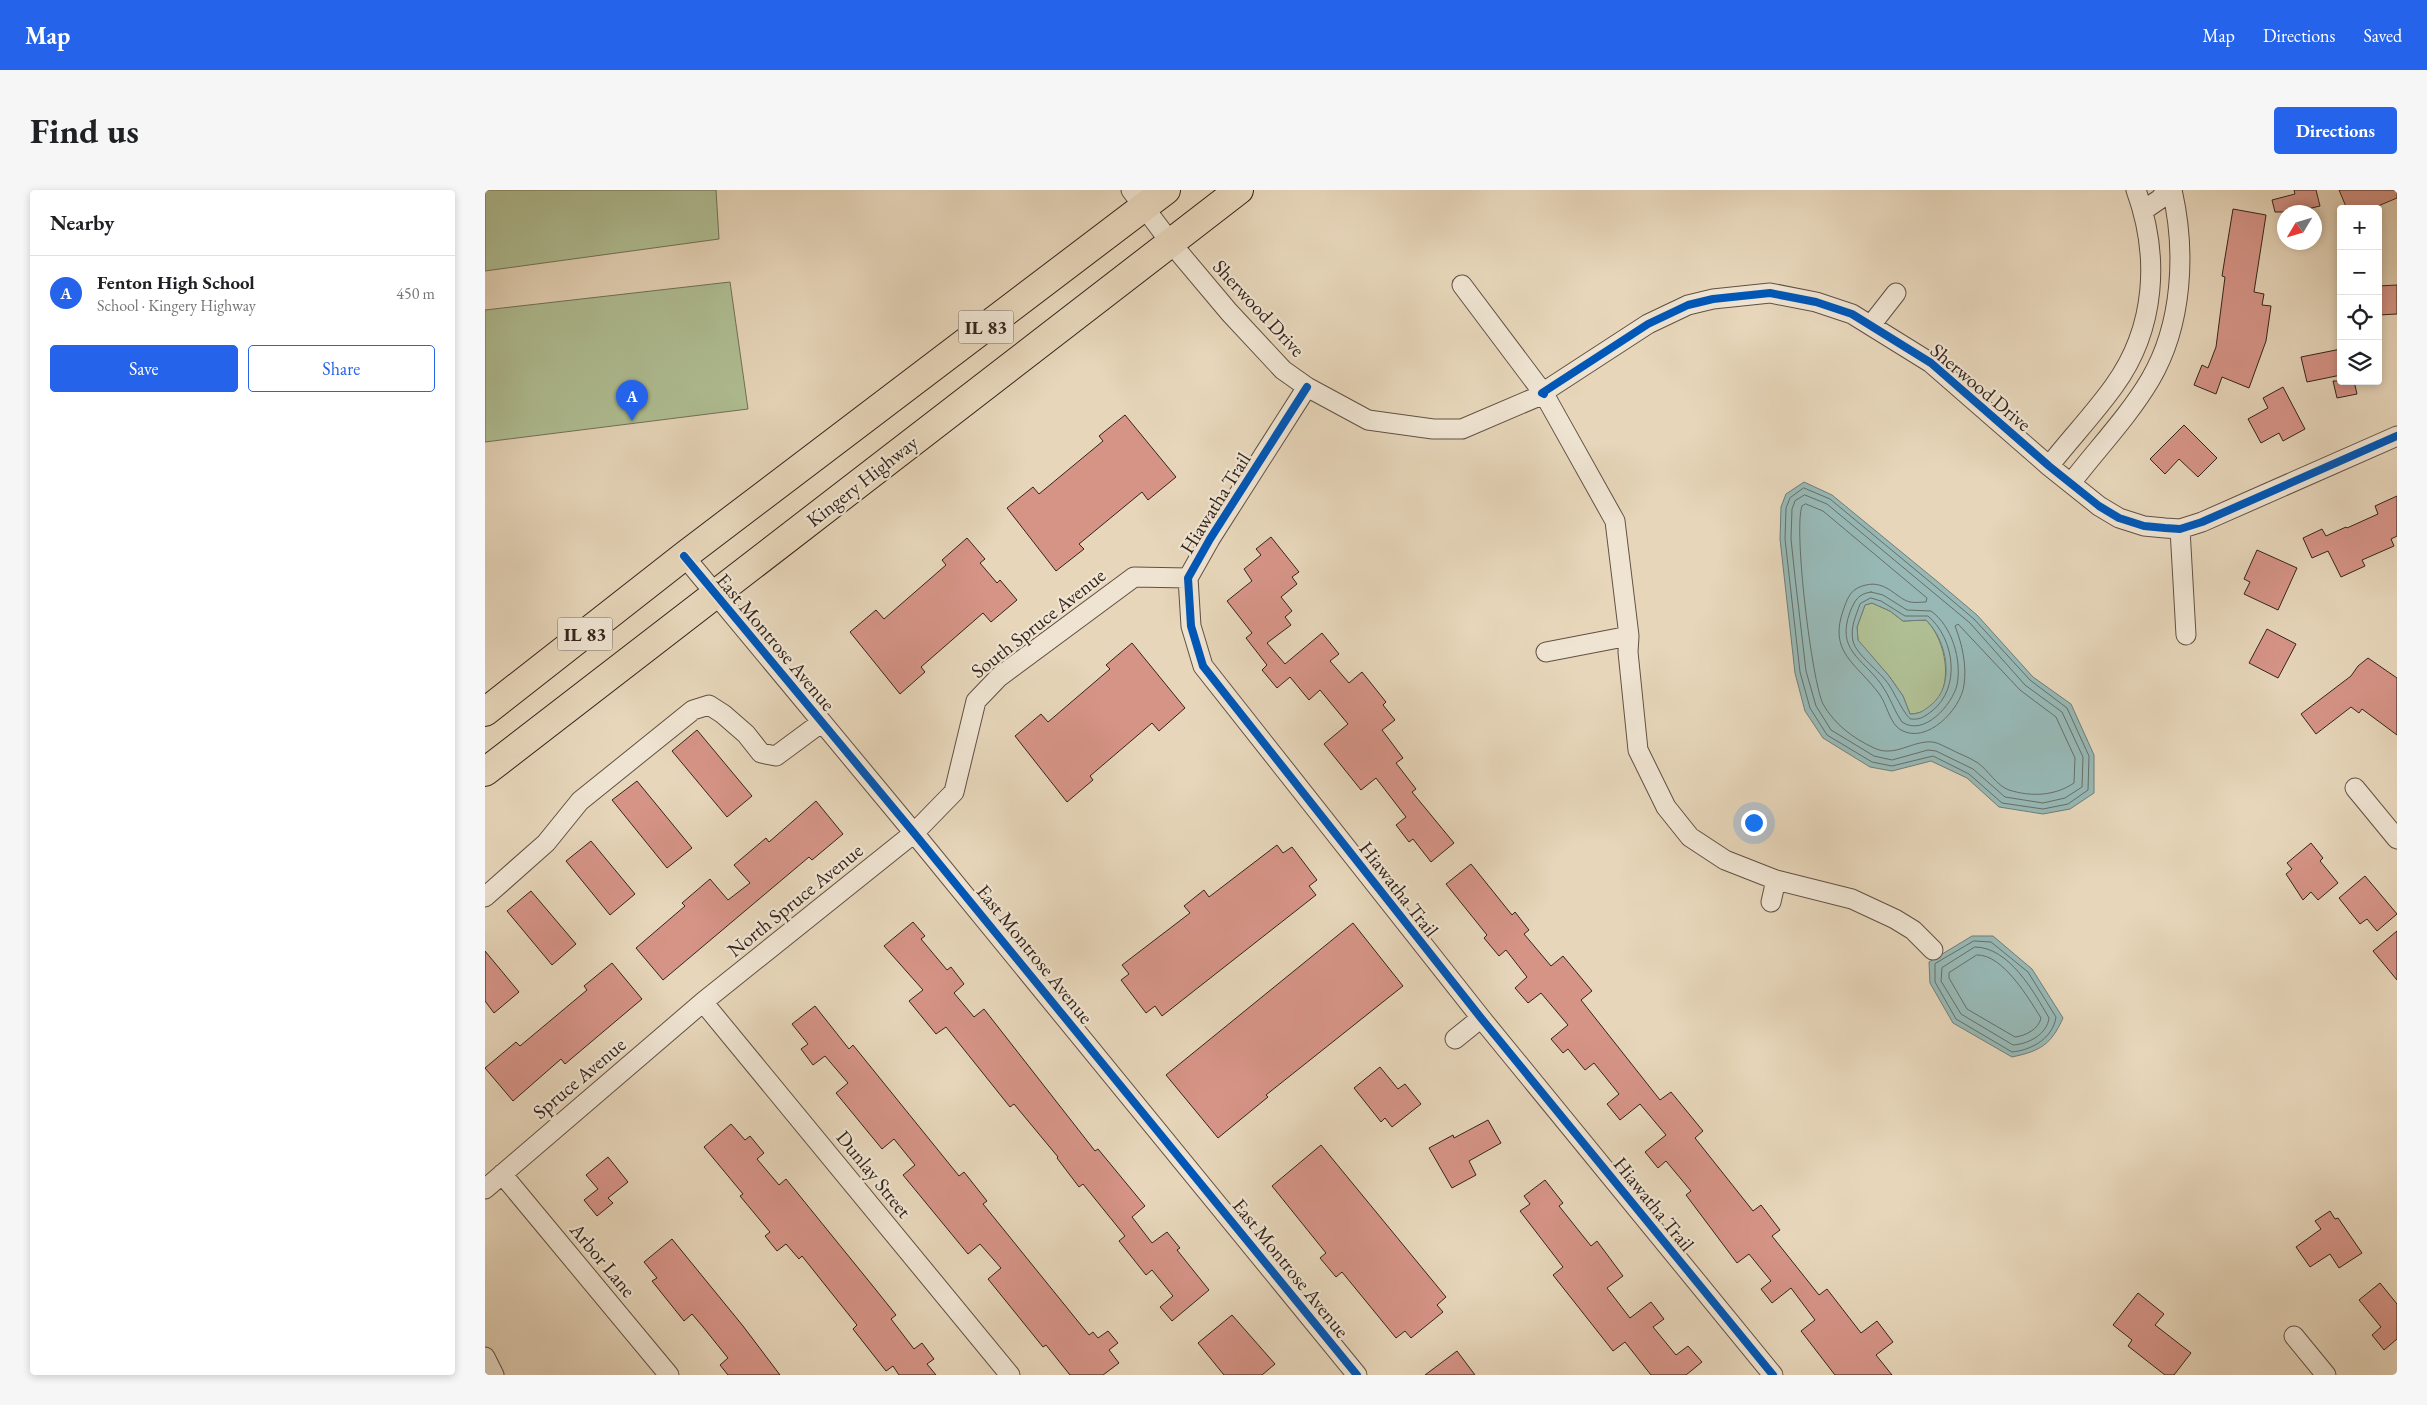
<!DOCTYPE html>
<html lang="en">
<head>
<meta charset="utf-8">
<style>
  body { margin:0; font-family:"EB Garamond",serif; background:#f6f6f6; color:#202124 }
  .controls { position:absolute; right:15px; top:15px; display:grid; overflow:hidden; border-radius:5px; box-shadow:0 2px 8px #0003 }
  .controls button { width:45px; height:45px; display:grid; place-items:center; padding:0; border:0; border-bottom:1px solid #e0e0e0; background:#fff; color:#202124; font:25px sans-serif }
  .compass { position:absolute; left:1792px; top:15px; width:45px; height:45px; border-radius:50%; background:#fff; box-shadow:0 2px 8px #0003; rotate:232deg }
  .you { position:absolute; left:1268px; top:632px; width:18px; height:18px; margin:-12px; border:4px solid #fff; border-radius:50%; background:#1a73e8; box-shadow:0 0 0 8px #1a73e833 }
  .badge { display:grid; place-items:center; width:32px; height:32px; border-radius:50%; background:#2563eb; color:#fff; font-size:16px; font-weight:700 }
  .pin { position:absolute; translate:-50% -41px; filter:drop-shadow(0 1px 2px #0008) }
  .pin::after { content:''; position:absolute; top:26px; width:18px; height:15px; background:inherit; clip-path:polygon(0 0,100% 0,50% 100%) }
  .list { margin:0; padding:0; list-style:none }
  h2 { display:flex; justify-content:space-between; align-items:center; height:65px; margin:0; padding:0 20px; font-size:21px }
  h2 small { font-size:16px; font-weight:400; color:#757577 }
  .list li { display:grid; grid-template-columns:32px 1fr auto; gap:15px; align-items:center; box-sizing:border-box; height:75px; padding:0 20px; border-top:1px solid #e0e0e0 }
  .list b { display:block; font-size:19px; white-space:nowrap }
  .list p { margin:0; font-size:16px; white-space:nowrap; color:#757577 }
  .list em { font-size:16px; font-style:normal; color:#757577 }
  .actions { display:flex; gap:10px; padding:15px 20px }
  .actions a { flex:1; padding:11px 0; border:1px solid #2563eb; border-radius:5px; text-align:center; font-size:18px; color:#2563eb }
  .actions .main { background:#2563eb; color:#fff }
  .icon { flex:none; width:28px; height:28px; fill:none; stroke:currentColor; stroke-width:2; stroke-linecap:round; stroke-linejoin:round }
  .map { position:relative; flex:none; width:1912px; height:1185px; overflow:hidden; border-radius:5px }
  header { display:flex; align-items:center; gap:30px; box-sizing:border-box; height:70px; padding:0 25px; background:#2563eb; color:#fff }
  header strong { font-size:24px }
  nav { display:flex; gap:28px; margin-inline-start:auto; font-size:18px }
  .intro { display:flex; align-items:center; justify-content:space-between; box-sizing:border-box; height:120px; padding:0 30px }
  h1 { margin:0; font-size:35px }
  .button { padding:12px 22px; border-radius:5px; background:#2563eb; color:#fff; font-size:18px; font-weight:700 }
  main { display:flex; gap:30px; padding:0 30px }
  aside { flex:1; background:#fff; border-radius:5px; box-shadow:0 2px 8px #0003 }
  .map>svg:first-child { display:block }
  .green { fill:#b0bf94; stroke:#727258 }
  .water { fill:#97b8b5; stroke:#6f7d78; fill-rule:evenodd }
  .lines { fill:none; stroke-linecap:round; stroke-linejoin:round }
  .shore { stroke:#666e68; stroke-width:1 }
  .building { fill:#d69487; stroke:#34241c }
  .street-casing { stroke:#615044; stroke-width:21 }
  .highway-casing { stroke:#34241c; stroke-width:30 }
  .street { stroke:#efe4d2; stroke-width:19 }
  .highway { stroke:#e7d6ba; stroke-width:28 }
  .cycleway-casing { stroke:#efe4d2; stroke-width:11 }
  .cycleway { stroke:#0057b8; stroke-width:8 }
  .labels { text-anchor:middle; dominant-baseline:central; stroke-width:4.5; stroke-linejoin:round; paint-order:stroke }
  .shield { fill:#efe4d2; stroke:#6c5e53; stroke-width:1 }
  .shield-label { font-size:19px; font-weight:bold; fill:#34241c }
  .street-label { font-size:20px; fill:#34241c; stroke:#efe4d2 }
</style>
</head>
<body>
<header>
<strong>Map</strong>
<nav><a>Map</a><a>Directions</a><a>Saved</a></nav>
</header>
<div class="intro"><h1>Find us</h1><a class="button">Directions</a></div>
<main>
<aside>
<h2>Nearby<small></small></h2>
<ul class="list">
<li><span class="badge">A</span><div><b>Fenton High School</b><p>School · Kingery Highway</p></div><em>450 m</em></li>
</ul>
<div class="actions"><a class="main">Save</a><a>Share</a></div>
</aside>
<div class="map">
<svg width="1912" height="1185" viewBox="0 0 1912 1185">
  <rect width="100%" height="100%" fill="#e7d6ba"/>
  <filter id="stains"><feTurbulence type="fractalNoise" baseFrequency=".004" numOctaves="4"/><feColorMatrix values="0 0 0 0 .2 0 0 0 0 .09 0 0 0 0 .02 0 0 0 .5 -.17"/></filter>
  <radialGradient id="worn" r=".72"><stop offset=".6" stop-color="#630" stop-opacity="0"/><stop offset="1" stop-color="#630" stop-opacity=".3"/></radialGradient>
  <path class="green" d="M0,0H231L234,49L0,81Z
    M245,92L263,219L0,252V120Z
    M1387,413L1405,421L1418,431L1441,430C1467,456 1472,522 1425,524L1418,506L1404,486L1373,451L1372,437L1380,415Z"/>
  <path class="water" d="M1319,292L1347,305L1453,392L1492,425L1548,487L1586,514L1609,565V603L1585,619L1558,624L1514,617L1482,588L1446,571L1407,581L1385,577L1338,548L1320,521L1310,483L1295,349L1296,317L1301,304ZM1387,413L1405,421L1418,431L1441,430C1462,450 1471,495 1446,515C1438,521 1435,524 1425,524L1418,506L1404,486L1373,450L1372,437L1380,415Z
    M1487,746H1508L1547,779L1578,828C1566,855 1555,861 1527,867L1468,833L1445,793L1444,772Z"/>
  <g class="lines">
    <path class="shore" d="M1319,298L1345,309L1450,396L1489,429L1545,490L1582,518L1604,566L1603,600L1583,614L1558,619L1517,613L1484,584L1448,566L1407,576L1387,572L1342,545L1325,518L1315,482L1300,349L1301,318L1305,308Z
      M1320,305L1342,314L1485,433L1540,495L1577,522L1598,567L1597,597L1580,608L1558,613L1520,607L1488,579L1451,561L1443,560L1407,570L1389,566L1346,540L1331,516L1321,481L1310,387L1306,349L1307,319L1310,311Z
      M1321,314L1338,321L1442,408L1441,412C1436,412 1430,413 1425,412C1412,409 1401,390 1381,395C1367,398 1363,406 1359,418C1342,463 1372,473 1395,505C1402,515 1405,534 1416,540C1442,555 1476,519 1479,495C1482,475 1477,454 1470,436L1473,434L1535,500L1571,527L1590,568L1589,593C1570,606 1546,607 1524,600C1512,596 1503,580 1493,573C1484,567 1474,564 1465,559C1460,557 1454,553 1448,552C1427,550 1410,568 1389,558C1368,548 1350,535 1338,514C1327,492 1308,338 1317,316Z
      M1386,402L1398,405L1422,420L1446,421C1467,436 1477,470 1472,495C1467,515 1439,547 1417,532C1409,521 1405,506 1396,494C1377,468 1351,460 1365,422C1370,410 1373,404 1386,402Z
      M1386,408L1396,411L1420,426H1443C1470,449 1476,498 1447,521C1440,526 1436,530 1426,529C1421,528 1409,502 1404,495C1396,482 1371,465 1368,451C1365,437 1371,426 1375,414Z
      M1489,751L1506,752L1543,782L1571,827C1568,848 1547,860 1527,862L1471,829L1450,792V774Z
      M1490,757C1524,757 1549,802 1564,828C1562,844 1544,854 1528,855L1476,824L1456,791L1457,778Z
      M1492,765C1518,764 1544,809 1556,828C1554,839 1540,846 1530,847L1482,819L1464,788V783Z"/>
  </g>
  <path class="building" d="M1809,0H1831L1835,16L1810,22H1790L1787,10L1810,4Z
    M1854,0H1912V8L1886,19H1862Z
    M1748,19L1781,25L1769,102L1779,104L1777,115L1786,116L1781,151L1764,198L1737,187L1731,204L1709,195L1717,175L1723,178L1731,157L1740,87L1737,86Z
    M1912,95V124L1893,125V96Z
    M1856,159V185L1822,192L1816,167Z
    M1848,191H1869L1872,204L1852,208Z
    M1798,197L1820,239L1798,251L1794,243L1776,253L1763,229L1783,218L1778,208Z
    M640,225L691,287L663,310L657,302L594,354L599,359L571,381L522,318L548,297L554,304L618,251L614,246Z
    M1699,235L1732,268L1713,287L1694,269L1680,284L1665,269Z
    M1912,306V346L1906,349L1909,356L1877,370L1880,376L1856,387L1843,361L1827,368L1818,348L1837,339L1841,346L1861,337L1862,338L1893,324L1890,316Z
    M786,347L814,382L807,387L812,394L796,407L807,421L800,427L806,435L782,453L800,474L837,443L854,464L845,471L864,493L877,482L901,512L898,515L910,530L897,540L918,568L911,573L931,599L927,602L969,653L946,672L928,649L924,652L911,635L921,627L891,588L876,600L839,554L863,534L835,500L824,510L805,487L792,498L777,480L782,475L761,448L767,443L742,411L767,391L759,379L776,365L771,359Z
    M482,348L500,369L495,373L512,393L515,390L532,410L506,432L498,423L436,477L440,482L415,504L365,442L391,420L399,429L461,375L457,370Z
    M1772,360L1812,378L1793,420L1759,404L1765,392L1759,389Z
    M1782,439L1811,454L1793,488L1764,473Z
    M647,453L700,518L674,541L667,533L605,586L608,590L582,612L530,546L556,524L563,532L625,479L621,475Z
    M1883,468L1912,488V545L1877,519L1874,523L1866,517L1831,544L1816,524L1866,486L1873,476Z
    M212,540L267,606L242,627L187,561Z
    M152,591L207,658L182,678L127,610Z
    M331,611L358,644L327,670L324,667L178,790L151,758L200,716L197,713L225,689L243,710L265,693L249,675L281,648L284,652Z
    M106,651L150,704L125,725L81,671Z
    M1826,653L1838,668L1835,671L1853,693L1833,710L1826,702L1818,710L1801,684L1807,679L1802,673Z
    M792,655L798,663L807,657L832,690L824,696L831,705L677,826L670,816L661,823L636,790L644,784L637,775L705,723L699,716L719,700L724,707Z
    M986,674L1027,725L1030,722L1044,740L1039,744L1066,776L1078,766L1107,801L1096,810L1175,910L1186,902L1218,941L1210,948L1268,1021L1276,1015L1295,1040L1287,1046L1334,1105L1342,1099L1376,1143L1392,1131L1408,1152L1391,1165L1407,1185H1350L1316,1141L1330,1130L1306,1098L1287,1113L1276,1099L1286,1091L1264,1064L1252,1073L1201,1005L1206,1001L1181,971L1173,978L1160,962L1181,945L1155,914L1135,930L1122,914L1134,904L1109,873L1100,880L1083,859L1078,863L1066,849L1083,835L1056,803L1043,813L1030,798L1042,787L1021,760L1014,766L999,748L1002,745L961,694Z
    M1880,686L1912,724L1892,741L1882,729L1875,734L1854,708Z
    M46,701L91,754L67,775L22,721Z
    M428,732L440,746L436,749L462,780L466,777L479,794L469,803L489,827L499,819L610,961L613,959L660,1016L647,1027L667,1053L682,1042L695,1058L692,1060L724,1100L687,1131L675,1117L688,1106L667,1080L661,1085L634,1051L640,1046L598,994L594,997L572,968L573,967L529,914L525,917L461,837L451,844L424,811L438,800L399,756Z
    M868,733L918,796L781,905L783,907L733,948L681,885Z
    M1912,741V790L1888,761Z
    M0,761L34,802L9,823L0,811Z
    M127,773L157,809L80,874L76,869L28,911L0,878L31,852L35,856L102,800L99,796Z
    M330,816L364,859L368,855L474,986L479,982L502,1011L498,1014L604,1145L608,1142L613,1148L623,1141L633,1153L624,1160L634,1173L618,1185H585L561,1155L558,1157L503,1089L516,1078L495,1054L483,1064L418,985L430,975L409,949L397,959L351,903L363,893L340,866L328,875L316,859L323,854L307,834Z
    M895,877L913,899L920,894L936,914L907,937L900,928L896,932L869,898Z
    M1003,930L1016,953L984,971L991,985L967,998L944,958L968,945L969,948Z
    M246,934L260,950L265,946L279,963L272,969L294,995L301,989L387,1095L411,1125L406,1129L429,1159L437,1153L449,1169L442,1174L451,1185H414L408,1176L401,1181L368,1139L372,1135L317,1066L314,1069L301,1054L292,1061L280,1046L285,1042L255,1006L258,1004L219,957Z
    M836,955L961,1107L952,1115L958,1122L926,1148L920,1141L911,1148L857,1082L851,1087L835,1068L841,1063L787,996Z
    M123,967L143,992L123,1008L128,1013L112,1026L99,1010L113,999L101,985Z
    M1060,990L1078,1013L1074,1016L1106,1056L1112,1051L1138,1086L1122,1098L1145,1128L1166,1112L1179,1129L1168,1137L1191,1165L1203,1156L1217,1172L1201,1185H1166L1140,1152L1128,1161L1068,1085L1078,1077L1035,1021L1045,1014L1039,1006Z
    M1845,1021L1850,1029L1853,1028L1877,1063L1854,1078L1845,1064L1825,1077L1811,1057L1836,1039L1830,1031Z
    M187,1049L258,1136L295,1185H243L235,1175L243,1168L218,1137L207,1124L199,1131L167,1091L172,1088L159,1072Z
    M1895,1093L1912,1114V1149L1899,1160L1887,1145L1896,1137L1874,1110Z
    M1653,1103L1679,1124L1670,1135L1706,1163L1689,1185H1680L1643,1156L1647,1150L1628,1135Z
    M747,1125L790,1174L777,1185H739L713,1153Z
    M972,1161L990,1185H940Z"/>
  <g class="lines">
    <g class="street-casing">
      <path id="street" d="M646,0L686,53L744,122L798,180L822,197L883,230L948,239H977L1059,204
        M1659,20L1675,9L1682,0
        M977,95L1059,204
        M1386,135L1411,103
        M822,197L725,349L703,388L706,436L718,476L996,828L1288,1185
        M1057,203L1163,134L1203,115L1228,109L1285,103L1331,112L1367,124L1446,173L1564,276L1614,316L1634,328L1659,336L1680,338L1695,339L1717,332L1912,246
        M1059,204L1130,331L1144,446L1143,462L1153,560L1181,617L1205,647L1240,670L1291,690L1367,709L1410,729L1428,740L1448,760
        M1564,276C1585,249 1609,224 1629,196C1671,138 1675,66 1651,0
        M1586,293C1612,259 1643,227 1665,190C1698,134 1701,61 1687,0
        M1695,339L1701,445
        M199,366L429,643L872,1185
        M1061,462L1144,446
        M1870,598L1912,649
        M0,707L61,653L95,611L208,520L224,515L238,524L261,544L276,563L291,566L337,532
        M1286,712L1291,690
        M218,812L525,1185
        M970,849L996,828
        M17,984L184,1185
        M0,999L218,812L429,643L469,602L491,511L514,487L649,387L703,388
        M1809,1146L1841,1185
        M0,1167L9,1185"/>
    </g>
    <g class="highway-casing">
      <path id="highway" d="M0,522L199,366L681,0
        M0,582L754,0"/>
    </g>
    <use href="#street" class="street"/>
    <use href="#highway" class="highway"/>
    <g class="cycleway-casing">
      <path id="cycleway" d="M822,197L725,349L703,388L706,436L718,476L996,828L1288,1185
        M1059,204L1057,203L1163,134L1203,115L1228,109L1285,103L1331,112L1367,124L1446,173L1564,276L1614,316L1634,328L1659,336L1680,338L1695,339L1717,332L1912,246
        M199,366L429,643L872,1185"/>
    </g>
    <use href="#cycleway" class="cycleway"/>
  </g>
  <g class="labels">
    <g class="shield">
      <rect x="473.5" y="120.5" width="55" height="33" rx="4"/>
      <rect x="72.5" y="427.5" width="55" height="33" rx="4"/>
    </g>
    <g class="shield-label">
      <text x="501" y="137">IL 83</text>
      <text x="100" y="444">IL 83</text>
    </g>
    <g class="street-label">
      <text transform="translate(774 118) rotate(47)">Sherwood Drive</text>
      <text transform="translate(1496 197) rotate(40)">Sherwood Drive</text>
      <text transform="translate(377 291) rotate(-38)">Kingery Highway</text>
      <text transform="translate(730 313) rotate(-58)">Hiawatha Trail</text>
      <text transform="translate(553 433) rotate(-38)">South Spruce Avenue</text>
      <text transform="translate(291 452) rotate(50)">East Montrose Avenue</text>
      <text transform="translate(914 699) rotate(52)">Hiawatha Trail</text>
      <text transform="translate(310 710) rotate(-39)">North Spruce Avenue</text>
      <text transform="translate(550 764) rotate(51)">East Montrose Avenue</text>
      <text transform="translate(94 888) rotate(-40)">Spruce Avenue</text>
      <text transform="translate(389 984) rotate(51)">Dunlay Street</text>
      <text transform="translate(1169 1014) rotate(51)">Hiawatha Trail</text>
      <text transform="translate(118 1070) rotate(50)">Arbor Lane</text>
      <text transform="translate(806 1078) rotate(51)">East Montrose Avenue</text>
    </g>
  </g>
  <rect width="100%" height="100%" filter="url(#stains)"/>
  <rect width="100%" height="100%" fill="url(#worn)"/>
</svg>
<div class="controls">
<button>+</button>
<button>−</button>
<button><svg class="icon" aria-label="locate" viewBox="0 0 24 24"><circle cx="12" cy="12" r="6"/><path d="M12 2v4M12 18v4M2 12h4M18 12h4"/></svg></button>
<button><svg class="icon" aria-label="layers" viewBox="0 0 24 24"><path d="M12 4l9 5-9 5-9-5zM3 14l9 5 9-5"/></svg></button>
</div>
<svg class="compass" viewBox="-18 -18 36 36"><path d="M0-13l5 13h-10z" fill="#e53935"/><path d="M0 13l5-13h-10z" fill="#757577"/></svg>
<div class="you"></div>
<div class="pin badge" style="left:147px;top:231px">A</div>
</div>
</main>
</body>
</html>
